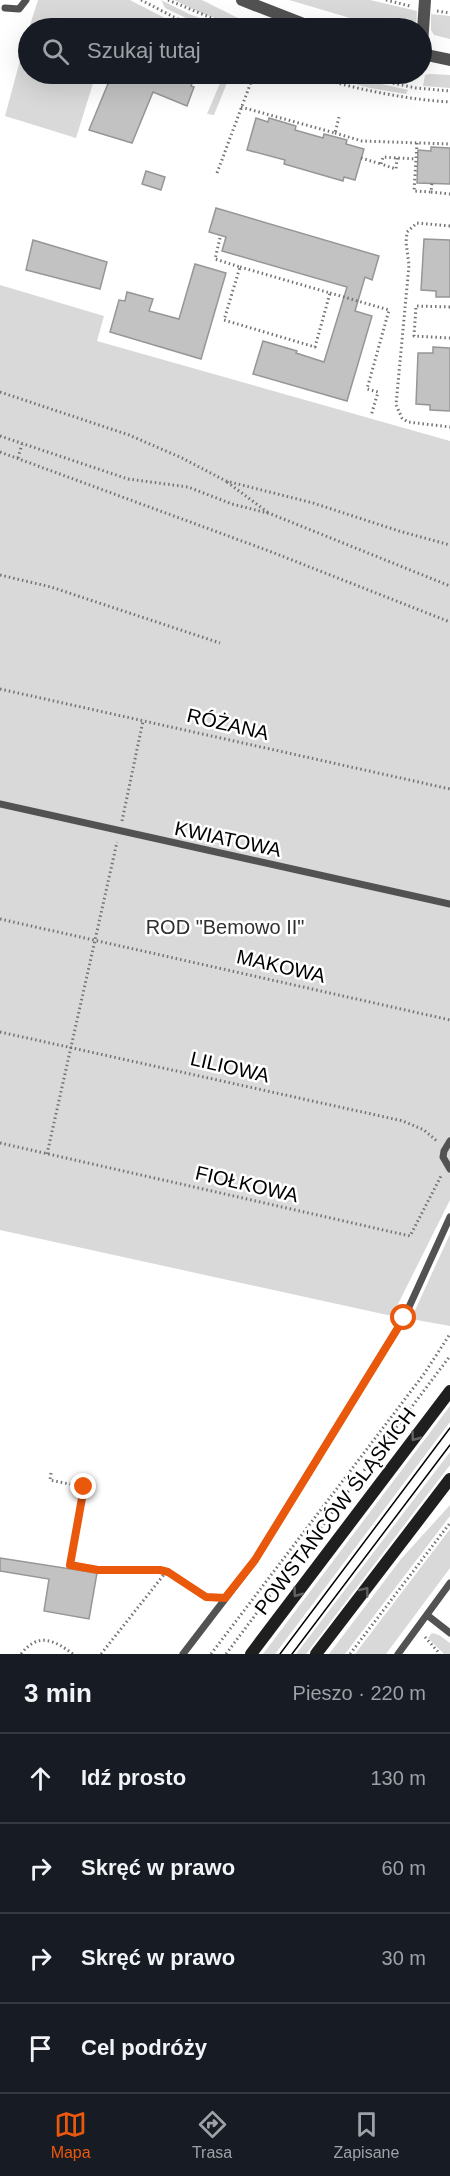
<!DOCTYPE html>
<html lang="pl">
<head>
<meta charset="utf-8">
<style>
  body { margin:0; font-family:Helvetica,sans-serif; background:#20242c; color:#f1f3f6 }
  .stop { position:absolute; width:18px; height:18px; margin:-14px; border:4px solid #ea580c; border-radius:50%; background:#fff }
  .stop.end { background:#ea580c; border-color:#fff; box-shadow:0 2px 6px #0008 }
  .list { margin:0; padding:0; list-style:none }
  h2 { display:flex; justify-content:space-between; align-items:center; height:78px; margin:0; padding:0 24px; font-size:26px }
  h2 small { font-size:20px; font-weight:400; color:#9ea1a6 }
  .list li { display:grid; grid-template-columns:39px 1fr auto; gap:18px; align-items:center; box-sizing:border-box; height:90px; padding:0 24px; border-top:2px solid #363941 }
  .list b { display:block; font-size:22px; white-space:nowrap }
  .list em { font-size:20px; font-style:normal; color:#9ea1a6 }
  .icon { flex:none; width:33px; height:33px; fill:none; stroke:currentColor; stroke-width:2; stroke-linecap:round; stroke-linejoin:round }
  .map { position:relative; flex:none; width:450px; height:1654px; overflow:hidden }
  .search { position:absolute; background:#171b24; box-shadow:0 6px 24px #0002; left:18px; right:18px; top:18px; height:66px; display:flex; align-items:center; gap:15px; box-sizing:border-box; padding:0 21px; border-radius:33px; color:#9ea1a6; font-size:22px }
  .sheet { height:438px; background:#171b24 }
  nav { display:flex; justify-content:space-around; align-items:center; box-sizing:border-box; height:84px; border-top:2px solid #363941; background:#171b24; font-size:16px; color:#9ea1a6 }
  nav a { display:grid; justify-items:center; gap:3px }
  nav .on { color:#ea580c }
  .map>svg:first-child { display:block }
  .green { fill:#d9d9d9 }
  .building { fill:#c2c2c2; stroke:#969696; stroke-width:1.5 }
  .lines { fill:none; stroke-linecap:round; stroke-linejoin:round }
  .path { stroke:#747474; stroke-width:3; stroke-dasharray:1.5 3; stroke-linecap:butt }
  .service { stroke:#525252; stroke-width:7 }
  .minor { stroke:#525252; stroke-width:12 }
  .tertiary { stroke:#525252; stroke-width:12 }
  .secondary { stroke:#1f1f1f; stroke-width:12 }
  .tram { stroke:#000; stroke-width:1.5 }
  .oneway { stroke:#626262 }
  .route { stroke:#ea580c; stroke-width:8 }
  .labels { text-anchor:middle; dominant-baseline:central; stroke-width:5; stroke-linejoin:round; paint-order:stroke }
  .street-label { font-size:20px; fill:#000; stroke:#fff }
  .park-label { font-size:20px; fill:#303030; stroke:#fff }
</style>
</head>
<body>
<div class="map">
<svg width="450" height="1654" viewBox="0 0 450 1654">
  <rect width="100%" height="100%" fill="#fff"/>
  <path class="green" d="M38,0H130L184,28H125L111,22L109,28H29Z
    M161,0L189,14L226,28H207L165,8Z
    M174,0H202L246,22L250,28H235L225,21L201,13Z
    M289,0H370L417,11L416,27L384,28Z
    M431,14L450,16V39L434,35L431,30Z
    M28,31V74H96L76,138L5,116Z
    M317,74H338L408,90L406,94L370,88Z
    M359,74H408L407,84Z
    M430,74L450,75V88L423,86L425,75Z
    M223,76L229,78L214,115L207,114Z
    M0,285L104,316L97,341L450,441V1200L392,1316L0,1230Z
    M450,1234V1326L411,1319Z
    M450,1406V1422L275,1654H263Z
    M450,1452V1465L306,1654H296Z
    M450,1505V1516L345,1654H329L401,1559Z
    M450,1529V1568L386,1654H355Z
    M432,1633L439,1635L450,1643V1654H444L428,1638Z"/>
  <path class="building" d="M112,74H196L191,86L194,87L187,106L153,92L132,143L89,130Z
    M256,118L268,122L269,118L296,126L295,130L323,138L324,134L347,140L346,144L364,149L355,180L344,177L343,181L284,164L285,160L247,150Z
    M431,147L450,148V184L417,183L418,150L431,151Z
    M146,171L165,177L161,190L142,184Z
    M216,208L379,256L372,280L365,277L355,311L372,316L347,401L253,374L263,341L297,351L296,353L324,362L347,287L222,251L226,237L209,232Z
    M424,239L450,240V297H436V291L421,290Z
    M33,240L107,262L100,289L26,270Z
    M195,264L226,273L201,359L110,332L119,300L125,301L127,292L153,299L149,311L179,319Z
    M433,347L450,348V411L430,410V405L416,404L418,353H433Z
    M0,1558L97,1573L89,1619L44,1611L49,1579L0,1571Z"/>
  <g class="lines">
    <path class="path" d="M141,0L195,28
      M168,0L219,21L231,28
      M386,0L410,6
      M437,11L450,13
      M305,74C353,88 400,99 450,102
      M349,74L416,88L450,91
      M241,107L335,133L339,117
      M335,133L362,141L450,144
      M417,143L414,191L431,192L432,183
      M361,158L381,164
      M397,158L396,169L381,164L383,157L416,159
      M217,173L254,74
      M431,192L450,194
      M450,226L417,223L407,232L406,242L409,265L396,405L402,418L408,422L450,427
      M220,238L215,259L240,267
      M240,267L330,293L315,347L224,320Z
      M330,293L389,310L367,389L378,392L371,416
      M450,307L416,306L414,336L450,338
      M0,392L129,435L182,458L226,481L313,503L399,531L450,545
      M0,436L128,479L188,487L232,504L271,514L450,586
      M0,452L269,551L450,622
      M18,458L22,444
      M227,482L270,514
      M0,575L51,587L220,643
      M0,689L450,789
      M122,821L143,721
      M0,919L450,1020
      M0,1032L403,1121L424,1130L438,1142
      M0,1143L410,1236L441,1176
      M47,1154L117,842
      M51,1473L50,1480L84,1487
      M71,1565L98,1570H160C179,1575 194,1596 214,1597
      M70,1568L85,1484
      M425,1637L440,1654
      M21,1654C38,1632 54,1640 73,1654
      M101,1654L166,1572
      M211,1654L424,1374L450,1334
      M226,1654L450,1356
      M350,1654L450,1523"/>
    <path class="service" d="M5,8L19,9L26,0
      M0,804L450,904
      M450,1141L444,1151L443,1157L450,1169
      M427,1615L450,1633
      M183,1654L255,1560L404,1318L450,1217
      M398,1654L450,1583"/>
    <path class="minor" d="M422,45L425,0"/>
    <path class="tertiary" d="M242,0L314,28
      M422,54L450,60"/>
    <path class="secondary" d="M251,1654L450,1391
      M316,1654L450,1479"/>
    <path class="tram" d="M280,1654L450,1428
      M292,1654L450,1445"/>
  </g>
  <defs><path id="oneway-chevron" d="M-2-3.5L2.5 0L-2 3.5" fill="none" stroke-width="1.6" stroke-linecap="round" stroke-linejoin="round" transform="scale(1.5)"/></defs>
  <g class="oneway">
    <use href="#oneway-chevron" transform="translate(415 1437) rotate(127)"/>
    <use href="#oneway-chevron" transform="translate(365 1591) rotate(-52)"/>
    <use href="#oneway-chevron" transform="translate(297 1593) rotate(127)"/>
  </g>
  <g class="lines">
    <path class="route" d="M84,1487L70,1565L98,1570H160L168,1572L206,1597L225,1598L255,1560L404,1318"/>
  </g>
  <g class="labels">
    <g class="street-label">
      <text transform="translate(228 724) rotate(13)">RÓŻANA</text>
      <text transform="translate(228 839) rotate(12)">KWIATOWA</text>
      <text transform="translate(281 966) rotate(13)">MAKOWA</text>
      <text transform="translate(230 1067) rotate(13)">LILIOWA</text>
      <text transform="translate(247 1184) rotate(13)">FIOŁKOWA</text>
      <text transform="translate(335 1511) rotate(-53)">POWSTAŃCÓW ŚLĄSKICH</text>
    </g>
    <g class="park-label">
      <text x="225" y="927">ROD "Bemowo II"</text>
    </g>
  </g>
</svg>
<div class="stop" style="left:404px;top:1318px"></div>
<div class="stop end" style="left:84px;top:1487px"></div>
<div class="search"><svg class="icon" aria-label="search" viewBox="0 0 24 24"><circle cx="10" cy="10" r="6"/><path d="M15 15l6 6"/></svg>Szukaj tutaj</div>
</div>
<section class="sheet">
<h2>3 min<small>Pieszo · 220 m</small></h2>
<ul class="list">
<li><svg class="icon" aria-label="ahead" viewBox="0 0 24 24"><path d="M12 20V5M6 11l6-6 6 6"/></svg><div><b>Idź prosto</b></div><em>130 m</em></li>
<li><svg class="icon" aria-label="right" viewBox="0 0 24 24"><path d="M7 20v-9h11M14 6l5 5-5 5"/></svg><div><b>Skręć w prawo</b></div><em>60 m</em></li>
<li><svg class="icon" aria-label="right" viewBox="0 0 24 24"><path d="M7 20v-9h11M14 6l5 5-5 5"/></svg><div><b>Skręć w prawo</b></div><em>30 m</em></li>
<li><svg class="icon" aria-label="arrive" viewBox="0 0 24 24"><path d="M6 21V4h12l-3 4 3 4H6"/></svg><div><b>Cel podróży</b></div></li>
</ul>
</section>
<nav>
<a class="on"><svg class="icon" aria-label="map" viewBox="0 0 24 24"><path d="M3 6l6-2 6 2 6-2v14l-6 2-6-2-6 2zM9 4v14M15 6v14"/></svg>Mapa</a>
<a><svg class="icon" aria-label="directions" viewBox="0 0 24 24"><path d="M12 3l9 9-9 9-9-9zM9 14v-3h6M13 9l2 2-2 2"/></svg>Trasa</a>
<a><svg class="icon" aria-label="saved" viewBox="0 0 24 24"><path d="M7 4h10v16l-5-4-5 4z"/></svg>Zapisane</a>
</nav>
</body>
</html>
